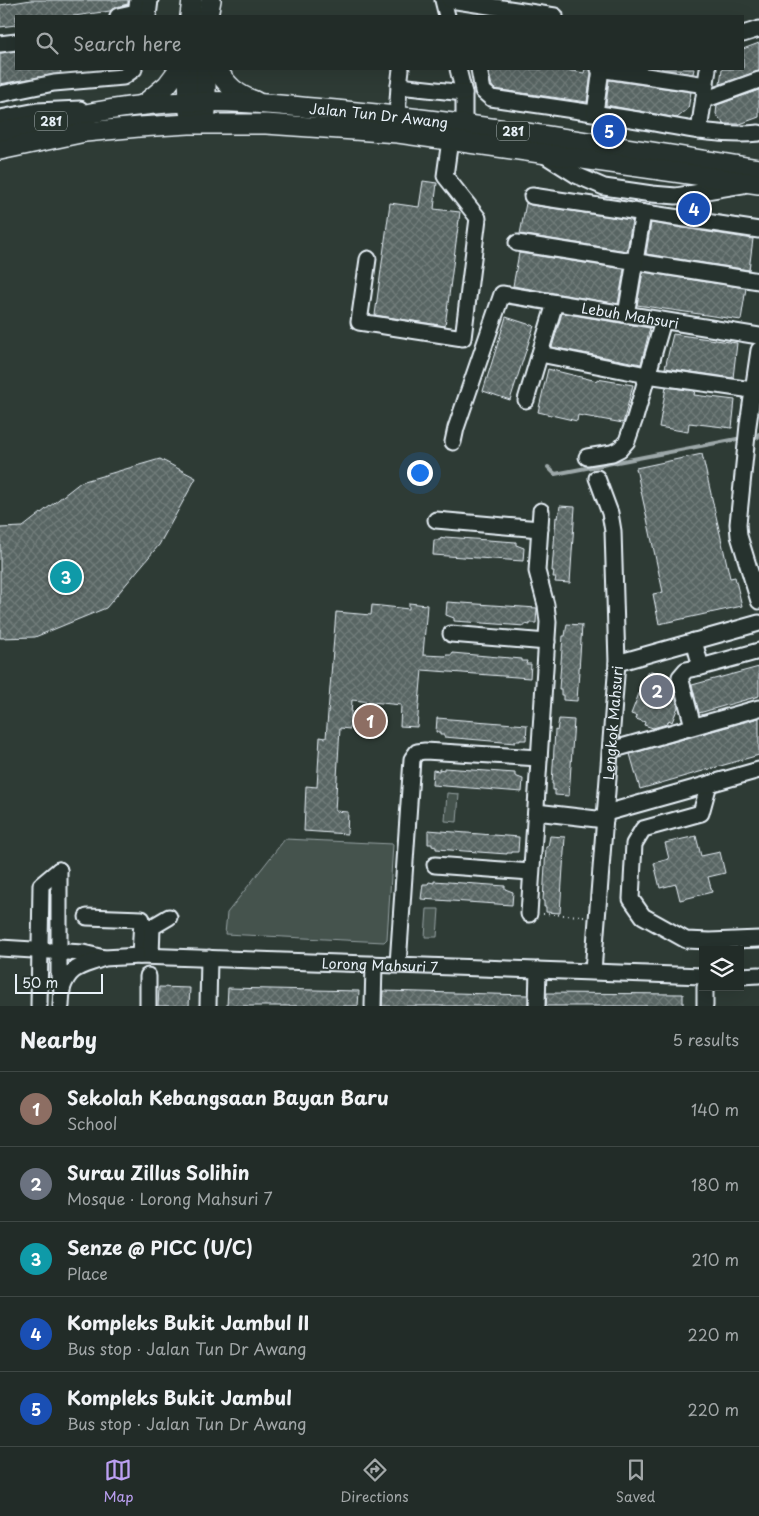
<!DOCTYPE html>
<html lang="en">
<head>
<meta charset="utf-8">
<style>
  body { margin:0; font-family:"Playpen Sans",sans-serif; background:#2e3834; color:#f1f3f6 }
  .controls { position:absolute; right:15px; bottom:15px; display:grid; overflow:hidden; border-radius:0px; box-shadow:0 5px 20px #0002 }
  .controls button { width:45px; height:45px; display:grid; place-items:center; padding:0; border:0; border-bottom:1px solid #3f4845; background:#222c28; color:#f1f3f6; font:25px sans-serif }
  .scale { position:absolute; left:15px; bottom:12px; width:88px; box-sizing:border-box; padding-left:5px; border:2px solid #e8f1f8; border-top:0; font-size:14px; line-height:18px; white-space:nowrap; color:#e8f1f8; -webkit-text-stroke:4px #26332d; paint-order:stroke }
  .you { position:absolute; left:419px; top:472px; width:18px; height:18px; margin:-12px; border:4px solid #fff; border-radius:50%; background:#1a73e8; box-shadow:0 0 0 8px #1a73e833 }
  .badge { display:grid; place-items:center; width:32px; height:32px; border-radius:50%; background:#bca0f2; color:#fff; font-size:16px; font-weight:700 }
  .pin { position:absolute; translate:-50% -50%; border:2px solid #fff; box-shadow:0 1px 5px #0006 }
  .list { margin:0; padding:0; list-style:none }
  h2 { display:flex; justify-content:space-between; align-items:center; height:65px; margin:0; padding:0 20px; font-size:21px }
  h2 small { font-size:16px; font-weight:400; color:#a2a7a8 }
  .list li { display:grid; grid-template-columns:32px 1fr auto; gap:15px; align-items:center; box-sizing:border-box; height:75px; padding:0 20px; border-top:1px solid #3f4845 }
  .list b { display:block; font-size:19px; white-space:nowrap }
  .list p { margin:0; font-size:16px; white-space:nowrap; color:#a2a7a8 }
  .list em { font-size:16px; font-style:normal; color:#a2a7a8 }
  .icon { flex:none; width:28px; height:28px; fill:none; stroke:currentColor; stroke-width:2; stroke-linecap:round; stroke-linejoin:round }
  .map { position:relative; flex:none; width:759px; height:1006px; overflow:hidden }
  .search { position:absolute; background:#222c28; box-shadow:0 5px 20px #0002; left:15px; right:15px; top:15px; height:55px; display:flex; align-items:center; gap:12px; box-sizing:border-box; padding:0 18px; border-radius:0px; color:#a2a7a8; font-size:19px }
  .sheet { height:440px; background:#222c28 }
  nav { display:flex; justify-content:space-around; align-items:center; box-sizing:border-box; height:70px; border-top:1px solid #3f4845; background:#222c28; font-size:14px; color:#a2a7a8 }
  nav a { display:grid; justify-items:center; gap:2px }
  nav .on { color:#bca0f2 }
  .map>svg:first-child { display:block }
  .pitch { fill:#45524e; stroke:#96a2a3 }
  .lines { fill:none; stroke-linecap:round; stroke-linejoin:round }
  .stream { stroke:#9da8a9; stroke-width:4 }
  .building { fill:url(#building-cross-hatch); stroke:#e8f1f8 }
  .minor-casing { stroke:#e8f1f8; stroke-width:19 }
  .major-casing { stroke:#e8f1f8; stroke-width:22 }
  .path { stroke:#e8f1f8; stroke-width:2; stroke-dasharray:1 4; stroke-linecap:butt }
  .minor { stroke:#26332d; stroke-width:15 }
  .major { stroke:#26332d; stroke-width:19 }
  .labels { text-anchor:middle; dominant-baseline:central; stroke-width:4.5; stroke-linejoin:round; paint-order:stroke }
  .shield { fill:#26332d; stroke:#aeb8bb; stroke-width:1 }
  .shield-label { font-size:12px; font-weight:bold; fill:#e8f1f8 }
  .street-label { font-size:14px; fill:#e8f1f8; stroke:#26332d }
</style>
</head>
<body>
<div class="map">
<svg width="759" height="1006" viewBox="0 0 759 1006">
  <defs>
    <pattern id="building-cross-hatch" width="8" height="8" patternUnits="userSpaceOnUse" patternTransform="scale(1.25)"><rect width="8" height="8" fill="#596563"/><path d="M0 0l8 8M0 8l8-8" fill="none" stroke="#717c7a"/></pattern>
  </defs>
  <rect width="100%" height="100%" fill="#2e3b35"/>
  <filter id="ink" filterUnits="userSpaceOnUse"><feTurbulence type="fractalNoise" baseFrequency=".02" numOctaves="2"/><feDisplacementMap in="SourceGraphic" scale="10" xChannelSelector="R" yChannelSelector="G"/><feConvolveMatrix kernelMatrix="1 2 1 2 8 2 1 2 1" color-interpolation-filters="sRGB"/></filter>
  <g filter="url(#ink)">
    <path class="pitch" d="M447,793L459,794L457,822L445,821Z
      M285,839L393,844L387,939L384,942L225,934L227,913Z
      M427,909H439L437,937H425Z"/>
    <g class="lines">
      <path class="stream" d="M756,438L758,437L759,434
        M548,467L555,474L737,439"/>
    </g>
    <path class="building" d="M31,0H128V4L116,7L110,11L74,16H16V25L0,27V5Z
      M759,43V71L720,84L722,69H743V49Z
      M16,51V69H60L61,73L0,84V53Z
      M488,69H560L584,73L585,69H590L591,73L587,102L494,89L492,86Z
      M661,69H694L693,74Z
      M609,80L691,92L688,109L677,118L606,105Z
      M759,90V117L740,124H724L716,114L717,105Z
      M423,181L437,183L434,209L460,212L445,326L375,315L390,203L419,207Z
      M526,203L531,205L632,220L627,251L520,234Z
      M651,223L753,239L749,270L646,254Z
      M519,253L624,269L618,304L513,286Z
      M643,272L746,288L741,320L637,305Z
      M562,313L650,328L641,364L552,347Z
      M506,317L534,326L510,400L483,391Z
      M673,334L737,343L733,378L665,368Z
      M548,369L597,381V379L633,385L623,423L578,415L577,421L538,412Z
      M666,387L695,391L694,395L735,400L732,428L689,423L688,432L659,427Z
      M702,454L730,578L735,577L742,606L659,624L653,594L663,592L636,468Z
      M160,459L196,478L159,545L106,608L35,637L0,638V528L23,527L81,482Z
      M560,506L575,507L570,583L555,582L556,577H553L554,571H552L556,517L558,518Z
      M445,537L516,542V545L524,548L523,561L433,555L434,540H440V538L445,539Z
      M447,602L537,608L536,623H530V625L525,624V626L454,621V618L446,615Z
      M409,603L427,605L423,655L446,656V655H452V653L522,659V661H527L526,664H531L530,678L422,670L417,727L400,726L401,705L352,700L350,729L340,728L335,811L348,812L347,834L304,831L306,786L317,787L320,737L326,738L336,612L371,615L372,605L409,609Z
      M567,624L582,625L577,701L563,700V695H561V689H559L563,636H565Z
      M759,667V696L699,713L692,685Z
      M651,671L670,676L678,707L672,722L669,720L667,724L653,728L644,725L645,722L636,719L637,716L631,714L647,673Z
      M437,718L527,725L526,740H520V741H515V743L444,737V735H440V732H436Z
      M759,718V755L640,789L630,754Z
      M559,719L574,720L569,796L555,795V790H553V784H552L555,730L557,731Z
      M444,768L515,773V776L523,779L522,792L432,785L433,770L439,771V769L444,770Z
      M428,830L519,837L518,852H512V853H507V854L436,849V847L432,846V844H428Z
      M550,836L565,837L560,913L546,912V907H544V901H543L546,847H548Z
      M696,836L701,856L720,852L725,873L708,877L712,892L680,900L676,884L660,888L654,863L669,859L665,843Z
      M434,881L505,886V889L513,892L512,905L421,899L423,884H428L429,882L434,883Z
      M159,987L190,988L189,1006H158Z
      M228,988L359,991L358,1006H227Z
      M383,991L528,995V1006H382Z
      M547,993L683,994V1006H546Z"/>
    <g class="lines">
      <g class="minor-casing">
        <g id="minor">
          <path d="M443,0L447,16"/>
          <path d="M450,0L555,16"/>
          <path d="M118,16L136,12L138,0"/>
          <path d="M148,16L150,0"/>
          <path d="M743,34L759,29"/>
          <path d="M0,44L16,42"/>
          <path d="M458,69L464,93V124"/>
          <path d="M479,69L483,91L491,98C540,105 589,112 638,120C678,127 718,137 759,133"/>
          <path d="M599,69L706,85"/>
          <path d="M399,86L401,69"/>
          <path d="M0,94L54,83L123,77L134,69"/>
          <path d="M704,100L759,80"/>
          <path d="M595,113L601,69"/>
          <path d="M397,116L399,86L464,93"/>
          <path d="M0,118L37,111L80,109"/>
          <path d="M699,131L708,69"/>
          <path d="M546,156L576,175L604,187L652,194L676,196L743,185"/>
          <path d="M532,196L759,230"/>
          <path d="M517,243L759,281"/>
          <path d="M368,259L359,322L463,338L478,218L445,176L450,140"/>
          <path d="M626,315L643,213"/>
          <path d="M759,350L748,425L738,524L739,536L759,601"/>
          <path d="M540,354L647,375L759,391"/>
          <path d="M526,400L555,303"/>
          <path id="s1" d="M453,442L456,428L502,294L759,336"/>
          <path d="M587,457L612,453L620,449L627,441L635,418L663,321"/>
          <path d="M436,520L540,529"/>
          <path d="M451,634L547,642"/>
          <path d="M694,641L701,667L759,651"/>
          <path d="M617,663L759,623"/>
          <path d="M693,726L680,677L686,670L701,667"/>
          <path d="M611,750L759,708"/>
          <path d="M709,784L701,813L643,829L634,844L631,899L643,916L686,940L710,941L759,939"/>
          <path d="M536,812L605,820"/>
          <path d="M606,813L759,770"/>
          <path d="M435,865L531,872"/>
          <path d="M59,870V976L62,989L61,1006"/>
          <path d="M529,914L548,622L546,605L537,571L541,511"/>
          <path d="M87,917L142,919L140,956"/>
          <path id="s2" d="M0,948L83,953L104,958L140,956L703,976"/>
          <path d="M151,956L152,927L169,917"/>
          <path d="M398,964L412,759L417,752L425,751L539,758"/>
          <path id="s3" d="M593,971L617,663L613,531L610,513L597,478"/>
          <path d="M740,976L759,975"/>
          <path d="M62,989C70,965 82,967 104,958"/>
          <path d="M39,1006L41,885L59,870"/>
          <path d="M148,1006V976"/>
          <path d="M208,1006L209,958"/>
          <path d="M373,1006L374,964"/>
          <path d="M537,1006L538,970"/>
          <path d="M705,1006V987"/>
        </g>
      </g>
      <g class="major-casing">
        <g id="major">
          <path d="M190,16L192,0"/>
          <path d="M208,16L211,0"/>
          <path d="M188,69L189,112"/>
          <path d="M206,69V112"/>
          <path d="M217,69C226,85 237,95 255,101"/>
          <path d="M143,105L167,85L179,69"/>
          <path id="s4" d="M0,132C63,119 125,103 190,102C238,100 287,106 336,110C478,123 618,147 759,169"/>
          <path d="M0,150L85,132L139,127L189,124H266L398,133L759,184"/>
        </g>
      </g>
      <path class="path" d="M543,914L584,916"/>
      <use href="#minor" class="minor"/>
      <use href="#major" class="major"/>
    </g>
  </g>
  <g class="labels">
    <g class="shield">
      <rect x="35" y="111.5" width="32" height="19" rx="4"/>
      <rect x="497" y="121.5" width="32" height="19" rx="4"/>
    </g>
    <g class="shield-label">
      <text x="51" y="121">281</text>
      <text x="513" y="131">281</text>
    </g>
    <g class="street-label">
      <text stroke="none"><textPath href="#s4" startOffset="382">Jalan Tun Dr Awang</textPath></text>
      <text stroke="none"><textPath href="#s1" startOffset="286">Lebuh Mahsuri</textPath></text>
      <text stroke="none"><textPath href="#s3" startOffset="249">Lengkok Mahsuri</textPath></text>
      <text stroke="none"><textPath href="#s2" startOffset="381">Lorong Mahsuri 7</textPath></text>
    </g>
  </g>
</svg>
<div class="controls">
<button><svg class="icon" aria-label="layers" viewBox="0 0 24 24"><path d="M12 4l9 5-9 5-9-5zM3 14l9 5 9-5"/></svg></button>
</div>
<div class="scale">50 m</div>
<div class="you"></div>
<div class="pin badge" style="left:370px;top:721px;background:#8d6e63">1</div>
<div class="pin badge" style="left:657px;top:691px;background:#6b7280">2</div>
<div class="pin badge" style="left:66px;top:577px;background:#0f9aa8">3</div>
<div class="pin badge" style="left:694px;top:209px;background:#1a4fb4">4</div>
<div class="pin badge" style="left:609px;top:131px;background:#1a4fb4">5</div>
<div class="search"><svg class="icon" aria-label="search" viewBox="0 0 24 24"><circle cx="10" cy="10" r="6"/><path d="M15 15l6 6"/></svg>Search here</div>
</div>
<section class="sheet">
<h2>Nearby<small>5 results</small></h2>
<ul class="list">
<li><span class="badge" style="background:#8d6e63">1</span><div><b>Sekolah Kebangsaan Bayan Baru</b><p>School</p></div><em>140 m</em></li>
<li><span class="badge" style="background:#6b7280">2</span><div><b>Surau Zillus Solihin</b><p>Mosque · Lorong Mahsuri 7</p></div><em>180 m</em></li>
<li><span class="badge" style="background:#0f9aa8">3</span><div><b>Senze @ PICC (U/C)</b><p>Place</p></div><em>210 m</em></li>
<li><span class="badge" style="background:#1a4fb4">4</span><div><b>Kompleks Bukit Jambul II</b><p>Bus stop · Jalan Tun Dr Awang</p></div><em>220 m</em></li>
<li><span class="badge" style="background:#1a4fb4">5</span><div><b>Kompleks Bukit Jambul</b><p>Bus stop · Jalan Tun Dr Awang</p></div><em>220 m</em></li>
</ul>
</section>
<nav>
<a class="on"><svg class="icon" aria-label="map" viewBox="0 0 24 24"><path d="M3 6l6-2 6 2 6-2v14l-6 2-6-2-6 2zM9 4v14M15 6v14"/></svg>Map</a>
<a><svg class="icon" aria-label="directions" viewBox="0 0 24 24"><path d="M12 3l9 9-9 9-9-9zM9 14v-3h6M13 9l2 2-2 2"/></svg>Directions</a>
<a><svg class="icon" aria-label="saved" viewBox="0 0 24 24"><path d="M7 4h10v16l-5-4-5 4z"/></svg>Saved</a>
</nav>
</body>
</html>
